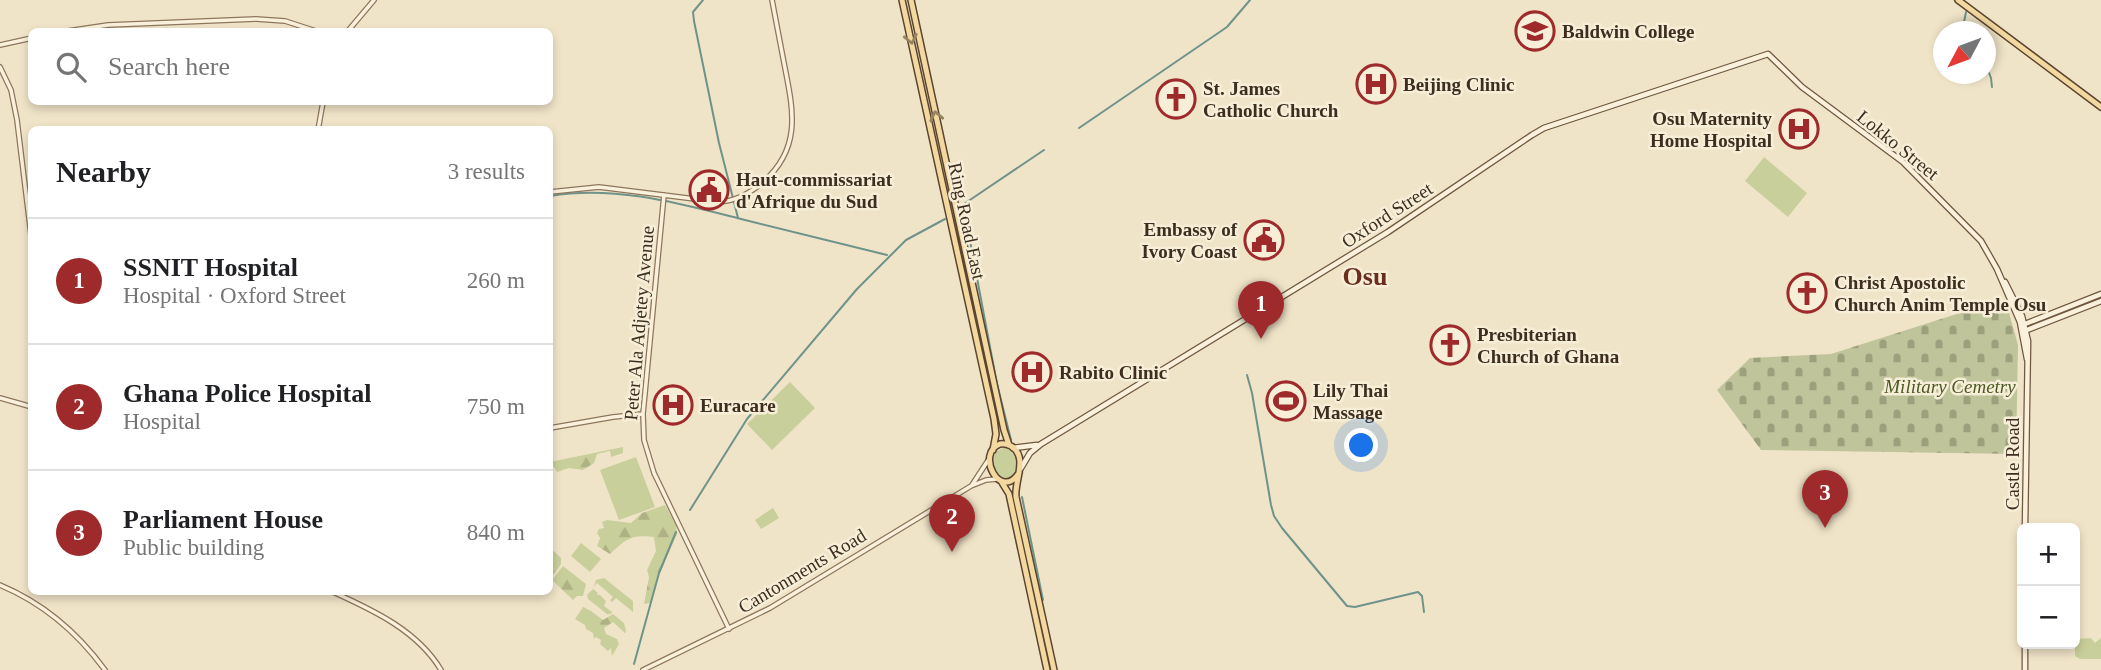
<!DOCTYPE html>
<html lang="en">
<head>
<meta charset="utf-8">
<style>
  body { margin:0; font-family:"Times New Roman",serif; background:#f2f2f2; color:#202124 }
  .controls { position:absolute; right:21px; bottom:21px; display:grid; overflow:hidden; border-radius:10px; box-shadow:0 4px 10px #0003 }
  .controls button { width:63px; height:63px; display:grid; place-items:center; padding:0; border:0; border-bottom:2px solid #e0e0e0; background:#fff; color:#202124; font:35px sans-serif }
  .compass { position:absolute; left:1933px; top:21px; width:63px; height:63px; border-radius:50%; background:#fff; box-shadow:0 4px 10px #0003; rotate:229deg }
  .you { position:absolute; left:1362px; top:446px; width:24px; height:24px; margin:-18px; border:5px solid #fff; border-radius:50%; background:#1a73e8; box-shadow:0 0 0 10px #1a73e833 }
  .badge { display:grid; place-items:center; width:46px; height:46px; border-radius:50%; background:#9e2a2b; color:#fff; font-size:23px; font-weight:700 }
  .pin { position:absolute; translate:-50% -58px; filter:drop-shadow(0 2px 4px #0008) }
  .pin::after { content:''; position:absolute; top:37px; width:24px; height:21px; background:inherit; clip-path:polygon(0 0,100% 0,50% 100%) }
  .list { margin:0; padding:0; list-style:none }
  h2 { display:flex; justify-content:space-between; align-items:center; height:91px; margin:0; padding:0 28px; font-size:30px }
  h2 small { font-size:23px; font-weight:400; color:#757577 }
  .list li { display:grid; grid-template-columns:46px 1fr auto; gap:21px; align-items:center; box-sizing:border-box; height:126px; padding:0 28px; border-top:2px solid #e0e0e0 }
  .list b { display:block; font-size:26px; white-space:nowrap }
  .list p { margin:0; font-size:23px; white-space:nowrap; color:#757577 }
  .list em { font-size:23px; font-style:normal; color:#757577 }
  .icon { flex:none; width:38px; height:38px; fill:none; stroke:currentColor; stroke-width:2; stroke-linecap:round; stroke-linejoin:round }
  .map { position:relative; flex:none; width:2101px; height:670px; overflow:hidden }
  .search { position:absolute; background:#fff; box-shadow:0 4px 10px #0003; left:28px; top:28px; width:525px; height:77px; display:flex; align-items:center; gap:18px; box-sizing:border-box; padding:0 24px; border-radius:10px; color:#757577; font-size:26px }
  .panel { position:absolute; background:#fff; box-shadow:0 4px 10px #0003; left:28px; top:126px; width:525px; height:469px; border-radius:10px }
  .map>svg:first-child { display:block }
  .green { fill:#c9cf9b }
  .forest { fill:url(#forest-firs) }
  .cemetery { fill:url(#cemetery-stones) }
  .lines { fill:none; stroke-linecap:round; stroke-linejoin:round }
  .stream { stroke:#6f938a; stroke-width:2 }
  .tertiary-casing { stroke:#8d765c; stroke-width:6 }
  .secondary-casing { stroke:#6f573f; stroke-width:7 }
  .primary-casing { stroke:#5b4430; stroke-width:8 }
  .tertiary { stroke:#faf1dc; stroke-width:3.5 }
  .secondary { stroke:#faf1dc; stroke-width:4.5 }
  .primary { stroke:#f3d9a0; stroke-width:5 }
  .oneway { stroke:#988460 }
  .labels { text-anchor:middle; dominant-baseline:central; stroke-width:5; stroke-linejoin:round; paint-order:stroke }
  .poi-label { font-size:19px; font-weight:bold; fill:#3d2e20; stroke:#f7eed8; text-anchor:start }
  .street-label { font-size:19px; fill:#3d2e20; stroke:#f7eed8 }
  .park-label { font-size:19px; font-style:italic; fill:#4d5a26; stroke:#f7eed8 }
  .district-label { font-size:26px; font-weight:bold; fill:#6b2e1e; stroke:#f7eed8 }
</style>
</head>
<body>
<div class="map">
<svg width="2101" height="670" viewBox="0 0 2101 670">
  <defs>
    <pattern id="forest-firs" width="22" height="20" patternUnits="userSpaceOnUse" patternTransform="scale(1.75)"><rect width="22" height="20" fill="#c9cf9b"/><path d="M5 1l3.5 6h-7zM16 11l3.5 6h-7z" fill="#aeb285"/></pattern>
    <pattern id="cemetery-stones" width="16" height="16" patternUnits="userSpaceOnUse" patternTransform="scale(1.75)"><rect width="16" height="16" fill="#bfc49a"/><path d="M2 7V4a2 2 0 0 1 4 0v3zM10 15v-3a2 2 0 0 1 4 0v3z" fill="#9ca07d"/></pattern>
  </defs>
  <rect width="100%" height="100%" fill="#f0e4c8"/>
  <path class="green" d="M1764,157L1807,193L1788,217L1745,181Z
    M790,382L815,408L772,450L747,424Z
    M1005,447C1016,453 1019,463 1014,474L1007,480L996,473L992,461L995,452Z
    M636,457L655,507L619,520L600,470Z
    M773,508L779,518L761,529L755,520Z
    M581,543L601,559L590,572L571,556Z
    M604,578L633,601V612L616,598L612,602L610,600L613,597L597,583L594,587L596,580Z
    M593,589L598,593L597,595H600L606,601L604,606L612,612L611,614H607L588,599L587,595Z
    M2091,638L2095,643L2101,638V659H2080L2075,656V639Z"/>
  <path class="forest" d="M623,447V453L611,457L610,451L597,454L594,463L583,470L569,468L557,472L552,464L550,466V462Z
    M665,505L676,525L677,534L660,573L650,603L644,604L649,577L647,570L656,551L654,537C631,534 626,539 610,554L597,546L600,538L597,533L599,529L604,528L602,522L607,520L631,523L642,513Z
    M554,551L561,558V564L550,580V554Z
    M563,566L586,584L583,596H577L573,600L552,580Z
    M583,607L591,611L603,620L613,614L624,623L626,631L625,633L613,622L604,628L606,634L617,639L619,644L612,656L611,648L608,651L600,644L601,640L596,637L594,639L593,633L586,629L585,625L575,619Z"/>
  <path class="cemetery" d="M1985,305L2008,309L2018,345L2016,454L1761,450L1717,390L1750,358L1831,354Z"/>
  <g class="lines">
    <path class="stream" d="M703,0L693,12L694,21L719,143L738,218
      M1966,12L1964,22L1967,32
      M1986,65L1991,78L1992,87
      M1079,128L1227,27L1250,0
      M550,196C614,185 678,203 741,219C790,231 839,243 887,255
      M1247,375L1252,393L1271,505L1274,516L1282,528L1347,606L1355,607L1418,592L1422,596L1424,612
      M1011,440L997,384L967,225L961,206L1044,150
      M1022,497L1043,600
      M690,510L747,419L857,289L906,240L945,219
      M634,664L659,573L676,532"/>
    <g class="tertiary-casing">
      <path id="tertiary" d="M61,32L108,25L256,19L285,21L319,32
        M347,32L374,0
        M0,45L32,38
        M0,67L11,90L17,120L32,243
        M318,130L323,102
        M550,192L599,187L719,202C736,201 750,193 762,183C803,148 793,109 784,63C780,42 776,21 772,0
        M664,195L643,414L644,440L654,473L729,629
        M0,398L32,407
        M550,428L613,417L643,414
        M972,485L989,459
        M0,585C43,603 78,633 105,670
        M333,592C373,610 418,631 441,670
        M643,670L770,608L971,486L986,480L997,479"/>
    </g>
    <g class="secondary-casing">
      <path id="secondary" d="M2005,282L2022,316L2028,341L2025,528
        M2025,324L2101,294
        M2027,330L2101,301
        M1013,448L1037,445
        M1021,468L1030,453L1041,444L1388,232L1532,135L1544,128L1768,54L1802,87L1903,162L1981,241L1997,269L2020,322L2027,359
        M2025,644V670"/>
    </g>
    <g class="primary-casing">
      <path id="primary" d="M902,0L994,419L996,434L993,450
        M911,0L1004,430L1009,445
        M1958,0L2101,107
        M1019,473C1000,502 975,453 1000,444C1004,443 1007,444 1011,446C1029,457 1014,481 1016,497L1054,670
        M1001,481L1009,494L1047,670"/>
    </g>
    <use href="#tertiary" class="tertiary"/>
    <use href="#secondary" class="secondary"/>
    <use href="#primary" class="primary"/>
  </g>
  <defs><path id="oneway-chevron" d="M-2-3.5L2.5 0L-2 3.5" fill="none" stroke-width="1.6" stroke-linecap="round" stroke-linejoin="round" transform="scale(1.75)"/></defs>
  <g class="oneway">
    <use href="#oneway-chevron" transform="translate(911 39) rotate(78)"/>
    <use href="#oneway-chevron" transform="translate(936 116) rotate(-102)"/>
  </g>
  <defs>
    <g id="university-ring" transform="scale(2.0125)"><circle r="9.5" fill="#f7eed8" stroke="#9e2a2b" stroke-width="1.5"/><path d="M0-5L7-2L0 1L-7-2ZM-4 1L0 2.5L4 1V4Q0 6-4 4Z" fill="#9e2a2b"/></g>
    <g id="hospital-ring" transform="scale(2.0125)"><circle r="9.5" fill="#f7eed8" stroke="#9e2a2b" stroke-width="1.5"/><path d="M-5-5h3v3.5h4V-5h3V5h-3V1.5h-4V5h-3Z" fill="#9e2a2b"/></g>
    <g id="church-ring" transform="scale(2.0125)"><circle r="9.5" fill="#f7eed8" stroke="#9e2a2b" stroke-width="1.5"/><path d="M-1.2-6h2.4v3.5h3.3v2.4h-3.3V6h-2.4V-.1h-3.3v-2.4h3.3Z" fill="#9e2a2b"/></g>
    <g id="civic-ring" transform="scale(2.0125)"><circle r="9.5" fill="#f7eed8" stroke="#9e2a2b" stroke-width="1.5"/><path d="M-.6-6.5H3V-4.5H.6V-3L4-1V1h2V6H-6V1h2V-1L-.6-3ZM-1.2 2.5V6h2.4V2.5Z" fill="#9e2a2b"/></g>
    <g id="stadium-ring" transform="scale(2.0125)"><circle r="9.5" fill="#f7eed8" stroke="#9e2a2b" stroke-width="1.5"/><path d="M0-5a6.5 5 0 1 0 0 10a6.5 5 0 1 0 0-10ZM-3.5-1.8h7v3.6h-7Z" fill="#9e2a2b"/></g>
  </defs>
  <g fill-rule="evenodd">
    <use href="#university-ring" x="1535" y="31"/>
    <use href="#hospital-ring" x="1376" y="84"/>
    <use href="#church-ring" x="1176" y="99"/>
    <use href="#hospital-ring" x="1799" y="129"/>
    <use href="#civic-ring" x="709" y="190"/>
    <use href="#civic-ring" x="1264" y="240"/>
    <use href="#church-ring" x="1807" y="293"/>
    <use href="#church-ring" x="1450" y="345"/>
    <use href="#hospital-ring" x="1032" y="372"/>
    <use href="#stadium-ring" x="1286" y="401"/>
    <use href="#hospital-ring" x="673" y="405"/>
  </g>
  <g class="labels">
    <g class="poi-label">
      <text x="1562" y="31">Baldwin College</text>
      <text x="1403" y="84">Beijing Clinic</text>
      <text x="1203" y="88">St. James<tspan x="1203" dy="22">Catholic Church</tspan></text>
      <text x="1772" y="118" text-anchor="end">Osu Maternity<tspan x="1772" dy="22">Home Hospital</tspan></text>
      <text x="736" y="179">Haut-commissariat<tspan x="736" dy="22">d'Afrique du Sud</tspan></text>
      <text x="1237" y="229" text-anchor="end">Embassy of<tspan x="1237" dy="22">Ivory Coast</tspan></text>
      <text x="1834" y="282">Christ Apostolic<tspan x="1834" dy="22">Church Anim Temple Osu</tspan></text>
      <text x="1477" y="334">Presbiterian<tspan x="1477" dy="22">Church of Ghana</tspan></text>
      <text x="1059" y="372">Rabito Clinic</text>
      <text x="1313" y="390">Lily Thai<tspan x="1313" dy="22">Massage</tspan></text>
      <text x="700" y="405">Euracare</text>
    </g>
    <g class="street-label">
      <text transform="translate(1898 145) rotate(39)">Lokko Street</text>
      <text transform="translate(1387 215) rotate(-33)">Oxford Street</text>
      <text transform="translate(967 221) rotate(78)">Ring Road East</text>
      <text transform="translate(639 323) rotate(-85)">Peter Ala Adjetey Avenue</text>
      <text transform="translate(2012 464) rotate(-90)">Castle Road</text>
      <text transform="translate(802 571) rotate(-31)">Cantonments Road</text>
    </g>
    <g class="park-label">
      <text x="1950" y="386">Military Cemetry</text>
    </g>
    <g class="district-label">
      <text x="1365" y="276">Osu</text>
    </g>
  </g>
</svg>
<div class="controls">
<button>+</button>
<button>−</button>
</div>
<svg class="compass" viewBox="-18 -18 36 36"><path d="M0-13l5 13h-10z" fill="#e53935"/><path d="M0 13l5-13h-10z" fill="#757577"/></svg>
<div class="you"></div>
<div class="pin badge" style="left:1261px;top:339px">1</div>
<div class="pin badge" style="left:952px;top:552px">2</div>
<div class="pin badge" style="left:1825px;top:528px">3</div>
<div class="search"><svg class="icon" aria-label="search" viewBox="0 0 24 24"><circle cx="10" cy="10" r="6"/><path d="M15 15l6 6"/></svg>Search here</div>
<section class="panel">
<h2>Nearby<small>3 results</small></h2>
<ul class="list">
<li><span class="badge">1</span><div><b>SSNIT Hospital</b><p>Hospital · Oxford Street</p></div><em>260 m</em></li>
<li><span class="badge">2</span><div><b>Ghana Police Hospital</b><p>Hospital</p></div><em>750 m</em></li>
<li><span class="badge">3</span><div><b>Parliament House</b><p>Public building</p></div><em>840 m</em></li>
</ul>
</section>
</div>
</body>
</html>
